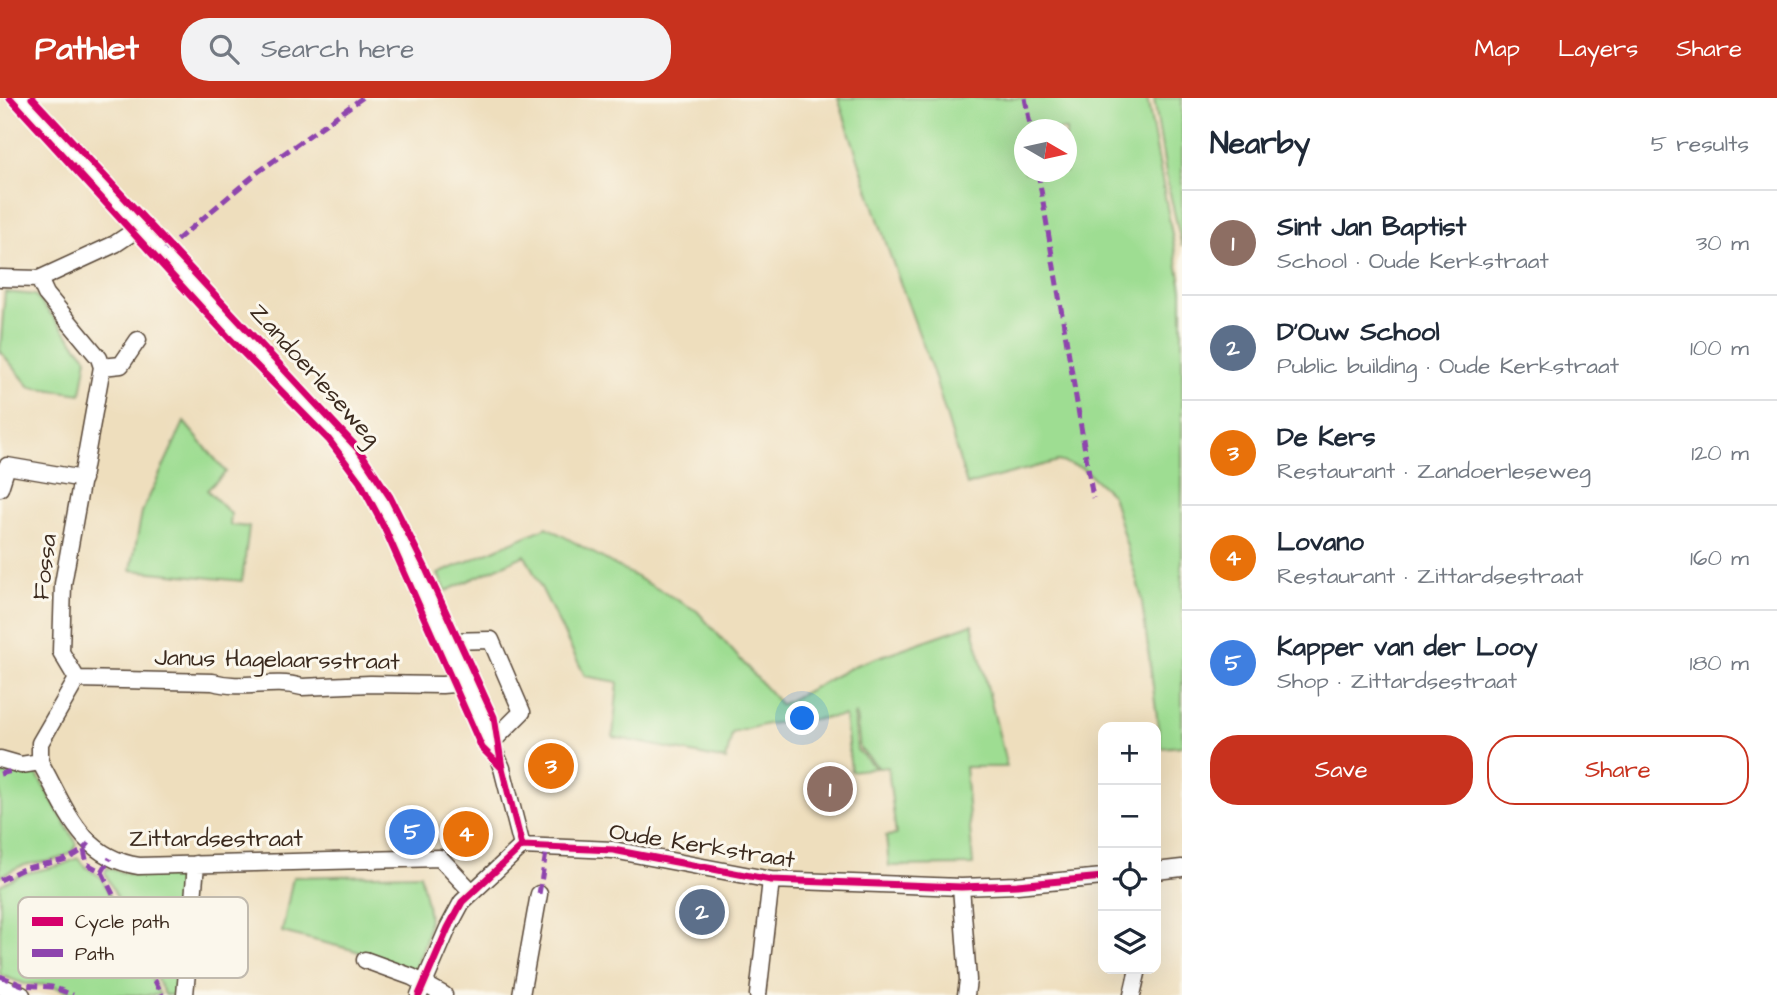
<!DOCTYPE html>
<html lang="en">
<head>
<meta charset="utf-8">
<style>
  body { margin:0; font-family:"Architects Daughter",sans-serif; background:#f2f2f3; color:#1f2937 }
  .controls { position:absolute; right:21px; bottom:21px; display:grid; overflow:hidden; border-radius:14px; box-shadow:0 7px 28px #0002 }
  .controls button { width:63px; height:63px; display:grid; place-items:center; padding:0; border:0; border-bottom:2px solid #e0e1e3; background:#fff; color:#1f2937; font:35px sans-serif }
  .compass { position:absolute; left:1014px; top:21px; width:63px; height:63px; border-radius:50%; background:#fff; box-shadow:0 7px 28px #0002; rotate:99deg }
  .you { position:absolute; left:803px; top:621px; width:24px; height:24px; margin:-18px; border:5px solid #fff; border-radius:50%; background:#1a73e8; box-shadow:0 0 0 10px #1a73e833 }
  .badge { display:grid; place-items:center; width:46px; height:46px; border-radius:50%; background:#c8321e; color:#fff; font-size:23px; font-weight:700 }
  .pin { position:absolute; translate:-50% -50%; border:4px solid #fff; box-shadow:0 2px 7px #0006 }
  .list { margin:0; padding:0; list-style:none }
  h2 { display:flex; justify-content:space-between; align-items:center; height:91px; margin:0; padding:0 28px; font-size:30px }
  h2 small { font-size:23px; font-weight:400; color:#747a83 }
  .list li { display:grid; grid-template-columns:46px 1fr auto; gap:21px; align-items:center; box-sizing:border-box; height:105px; padding:0 28px; border-top:2px solid #e0e1e3 }
  .list b { display:block; font-size:26px; white-space:nowrap }
  .list p { margin:0; font-size:23px; white-space:nowrap; color:#747a83 }
  .list em { font-size:23px; font-style:normal; color:#747a83 }
  .actions { display:flex; gap:14px; padding:21px 28px }
  .actions a { flex:1; padding:16px 0; border:2px solid #c8321e; border-radius:28px; text-align:center; font-size:24px; color:#c8321e }
  .actions .main { background:#c8321e; color:#fff }
  .icon { flex:none; width:38px; height:38px; fill:none; stroke:currentColor; stroke-width:2; stroke-linecap:round; stroke-linejoin:round }
  .map { position:relative; flex:none; width:1182px; height:897px; overflow:hidden }
  header { display:flex; align-items:center; gap:42px; box-sizing:border-box; height:98px; padding:0 35px; background:#c8321e; color:#fff }
  header strong { font-size:33px }
  nav { display:flex; gap:38px; margin-inline-start:auto; font-size:24px }
  .search { width:490px; height:63px; background:#f2f2f3; display:flex; align-items:center; gap:18px; box-sizing:border-box; padding:0 24px; border-radius:28px; color:#747a83; font-size:26px }
  main { display:flex }
  aside { flex:1; background:#fff }
  .map>svg:first-child { display:block }
  .green { fill:#9edd92; stroke:#6c8458; stroke-width:2; fill-rule:evenodd }
  .lines { fill:none; stroke-linecap:round; stroke-linejoin:round }
  .minor-casing { stroke:#564536; stroke-width:19 }
  .minor { stroke:#fff; stroke-width:16 }
  .quiet { stroke:#8e44ad; stroke-width:5; stroke-dasharray:10 5; stroke-linecap:butt }
  .cycleway-casing { stroke:#fbf7ec; stroke-width:11 }
  .cycleway { stroke:#d6006c; stroke-width:7 }
  .labels { text-anchor:middle; dominant-baseline:central; stroke-width:6; stroke-linejoin:round; paint-order:stroke }
  .street-label { font-size:24px; fill:#3b2a1e; stroke:#fbf7ec }
  .key { fill:#fbf7ec; stroke:#c1baae; stroke-width:2 }
  .key-label { font-size:19px; fill:#3b2a1e }
</style>
</head>
<body>
<header>
<strong>Pathlet</strong>
<div class="search"><svg class="icon" aria-label="search" viewBox="0 0 24 24"><circle cx="10" cy="10" r="6"/><path d="M15 15l6 6"/></svg>Search here</div>
<nav><a>Map</a><a>Layers</a><a>Share</a></nav>
</header>
<main>
<div class="map">
<svg width="1182" height="897" viewBox="0 0 1182 897">
  <rect width="100%" height="100%" fill="#fbf7ec"/>
  <filter id="ink" filterUnits="userSpaceOnUse"><feTurbulence type="fractalNoise" baseFrequency=".0143" numOctaves="2"/><feDisplacementMap in="SourceGraphic" scale="14" xChannelSelector="R" yChannelSelector="G"/><feConvolveMatrix kernelMatrix="1 2 1 2 8 2 1 2 1" color-interpolation-filters="sRGB"/></filter>
  <filter id="wash" filterUnits="userSpaceOnUse"><feTurbulence type="fractalNoise" baseFrequency=".00686" numOctaves="4" result="noise"/><feDisplacementMap in="SourceGraphic" scale="28" xChannelSelector="R" yChannelSelector="G"/><feGaussianBlur stdDeviation="1.57" result="paint"/><feColorMatrix in="noise" values="0 0 0 0 0 0 0 0 0 0 0 0 0 0 0 0 0 1.4 0 .05"/><feComposite in="paint" operator="in"/></filter>
  <g filter="url(#wash)">
    <rect width="100%" height="100%" fill="#eedebd"/>
    <path class="green" d="M838,0H1147L1182,191V648L1161,650L1141,497L1112,397L1082,370L1058,363L967,387L933,274L890,157ZM1024,32H1066V74H1024Z
      M1154,0H1182V149L1167,82Z
      M5,194L35,197L87,260L81,296L30,289L0,253Z
      M184,324L226,374L207,392L231,416L230,427L249,429L242,483L131,472L142,414Z
      M547,429L697,513L781,607L856,567L972,526L1007,669H965L973,767L889,768L886,738L896,737L888,669L879,670L860,651L856,616L854,617L857,652L876,670L851,673L845,618L767,626L732,635L726,662L613,639L618,584L585,578L525,457L446,493L438,476Z
      M12,674C21,677 29,673 37,677L77,746C70,765 37,763 21,768C13,771 7,775 0,779V677Z
      M78,760L87,770L101,779L160,897H77L50,887L25,886L0,877V787L19,777L62,767Z
      M107,770L132,777H187L189,782L179,897H165L105,775Z
      M420,776C431,822 434,828 414,872L353,852L282,834L293,779Z"/>
  </g>
  <g filter="url(#ink)">
    <g class="lines">
      <g class="minor-casing">
        <path id="minor" d="M22,0L139,130L324,325L359,366L386,416L464,582L502,670L522,748
          M0,180L39,181L115,146L139,130
          M39,181L46,196L99,260L102,269L63,486L61,554L77,581L40,645V664
          M102,269L121,267L138,242
          M0,390L7,368L83,381
          M445,543L491,542L522,614L491,645
          M77,581L213,584C243,593 272,580 302,589L370,586L442,587L454,586L464,582
          M0,661L21,667L40,664C66,710 80,759 139,768L440,760L471,793
          M1156,773L1182,770
          M961,789L968,882L966,897
          M365,862L412,879L444,897
          M0,888L22,897
          M185,897L196,766
          M419,897L448,830L462,804L522,748L613,752L771,782L961,789L1017,787L1103,779
          M521,897L539,796
          M758,897L771,782
          M1132,897L1138,871"/>
      </g>
      <use href="#minor" class="minor"/>
      <path class="quiet" d="M1025,0L1031,32
        M1038,74L1093,400
        M165,152L258,74L362,0
        M0,676L12,673
        M84,752L87,766L102,774L110,760
        M102,774L162,897
        M0,782C7,779 14,775 21,772C45,763 72,767 89,745
        M539,796L547,749
        M0,878L22,887L52,889L73,897"/>
      <g class="cycleway-casing">
        <path id="cycleway" d="M10,0L229,240L329,342L360,384L384,429L482,650L502,670
          M32,0L359,352L390,399L427,473L494,619L502,670L522,748
          M419,897L448,830L462,804L522,748L613,752L771,782L961,789L1017,787L1103,779"/>
      </g>
      <use href="#cycleway" class="cycleway"/>
    </g>
  </g>
  <g class="labels">
    <g class="street-label">
      <text transform="translate(315 277) rotate(48)">Zandoerleseweg</text>
      <text transform="translate(45 469) rotate(-83)">Fossa</text>
      <text transform="translate(277 562) rotate(1)">Janus Hagelaarsstraat</text>
      <text x="216" y="741">Zittardsestraat</text>
      <text transform="translate(702 748) rotate(9)">Oude Kerkstraat</text>
    </g>
  </g>
  <rect x="18" y="799" width="230" height="81" rx="10" class="key"/>
  <rect x="32" y="819" width="31" height="9" fill="#d6006c"/>
  <rect x="32" y="851" width="31" height="8" fill="#8e44ad"/>
  <g class="key-label">
    <text x="75" y="830">Cycle path</text>
    <text x="75" y="862">Path</text>
  </g>
</svg>
<div class="controls">
<button>+</button>
<button>−</button>
<button><svg class="icon" aria-label="locate" viewBox="0 0 24 24"><circle cx="12" cy="12" r="6"/><path d="M12 2v4M12 18v4M2 12h4M18 12h4"/></svg></button>
<button><svg class="icon" aria-label="layers" viewBox="0 0 24 24"><path d="M12 4l9 5-9 5-9-5zM3 14l9 5 9-5"/></svg></button>
</div>
<svg class="compass" viewBox="-18 -18 36 36"><path d="M0-13l5 13h-10z" fill="#e53935"/><path d="M0 13l5-13h-10z" fill="#747a83"/></svg>
<div class="you"></div>
<div class="pin badge" style="left:830px;top:691px;background:#8d6e63">1</div>
<div class="pin badge" style="left:702px;top:814px;background:#5c6f8a">2</div>
<div class="pin badge" style="left:551px;top:668px;background:#e8710a">3</div>
<div class="pin badge" style="left:466px;top:736px;background:#e8710a">4</div>
<div class="pin badge" style="left:412px;top:734px;background:#3f7fe0">5</div>
</div>
<aside>
<h2>Nearby<small>5 results</small></h2>
<ul class="list">
<li><span class="badge" style="background:#8d6e63">1</span><div><b>Sint Jan Baptist</b><p>School · Oude Kerkstraat</p></div><em>30 m</em></li>
<li><span class="badge" style="background:#5c6f8a">2</span><div><b>D'Ouw School</b><p>Public building · Oude Kerkstraat</p></div><em>100 m</em></li>
<li><span class="badge" style="background:#e8710a">3</span><div><b>De Kers</b><p>Restaurant · Zandoerleseweg</p></div><em>120 m</em></li>
<li><span class="badge" style="background:#e8710a">4</span><div><b>Lovano</b><p>Restaurant · Zittardsestraat</p></div><em>160 m</em></li>
<li><span class="badge" style="background:#3f7fe0">5</span><div><b>Kapper van der Looy</b><p>Shop · Zittardsestraat</p></div><em>180 m</em></li>
</ul>
<div class="actions"><a class="main">Save</a><a>Share</a></div>
</aside>
</main>
</body>
</html>
